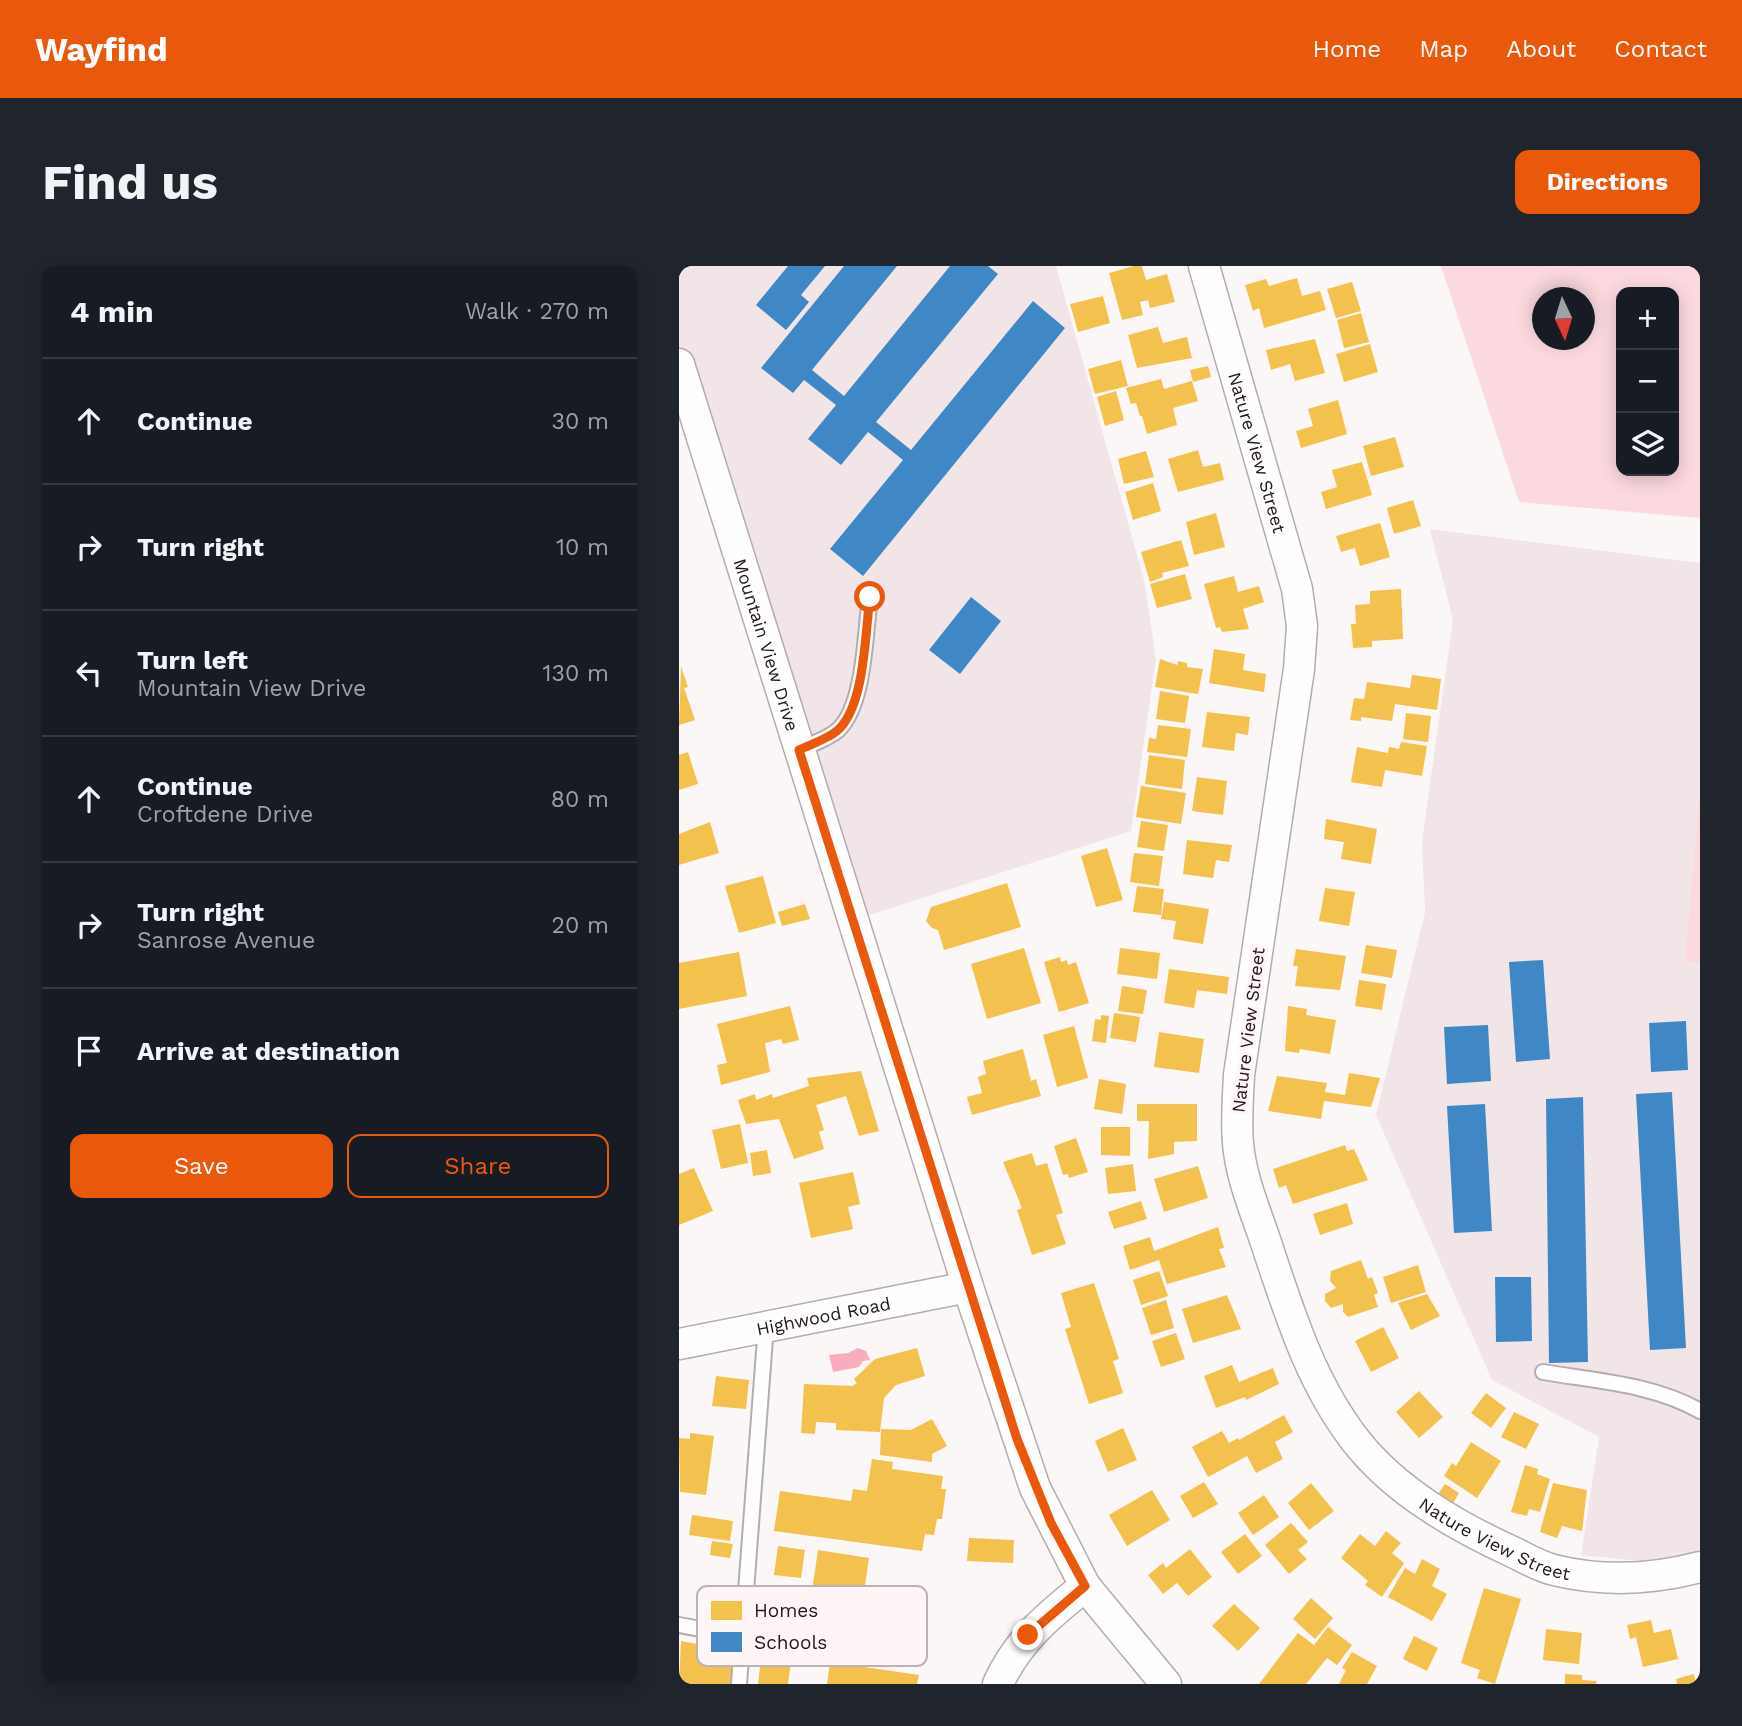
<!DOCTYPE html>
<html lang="en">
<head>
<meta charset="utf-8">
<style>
  body { margin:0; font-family:"Work Sans",sans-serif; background:#20242c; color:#f1f3f6 }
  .controls { position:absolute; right:21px; top:21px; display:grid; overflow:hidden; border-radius:14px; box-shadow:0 4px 18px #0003 }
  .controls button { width:63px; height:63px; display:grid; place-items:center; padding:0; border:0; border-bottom:2px solid #363941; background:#171b24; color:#f1f3f6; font:35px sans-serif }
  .compass { position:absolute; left:853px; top:21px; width:63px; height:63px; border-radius:50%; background:#171b24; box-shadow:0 4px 18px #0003; rotate:176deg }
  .stop { position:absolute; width:21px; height:21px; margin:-16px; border:5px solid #ea580c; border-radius:50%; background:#fff }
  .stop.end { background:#ea580c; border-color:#fff; box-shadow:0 2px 7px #0008 }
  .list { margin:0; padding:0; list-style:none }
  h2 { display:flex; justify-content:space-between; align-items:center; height:91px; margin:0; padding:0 28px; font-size:30px }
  h2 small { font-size:23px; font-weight:400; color:#9ea1a6 }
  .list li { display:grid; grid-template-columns:46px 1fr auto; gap:21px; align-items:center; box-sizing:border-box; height:126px; padding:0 28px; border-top:2px solid #363941 }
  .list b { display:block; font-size:26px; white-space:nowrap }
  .list p { margin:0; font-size:23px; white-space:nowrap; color:#9ea1a6 }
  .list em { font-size:23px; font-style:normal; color:#9ea1a6 }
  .actions { display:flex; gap:14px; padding:21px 28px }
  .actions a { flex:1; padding:16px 0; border:2px solid #ea580c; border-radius:14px; text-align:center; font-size:24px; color:#ea580c }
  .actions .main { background:#ea580c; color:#fff }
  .icon { flex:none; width:38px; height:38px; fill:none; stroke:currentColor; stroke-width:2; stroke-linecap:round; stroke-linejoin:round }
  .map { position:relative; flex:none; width:1021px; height:1418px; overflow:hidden; border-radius:14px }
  header { display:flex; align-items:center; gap:42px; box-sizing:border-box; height:98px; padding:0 35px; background:#ea580c; color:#fff }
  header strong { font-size:33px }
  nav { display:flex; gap:38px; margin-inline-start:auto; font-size:24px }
  .intro { display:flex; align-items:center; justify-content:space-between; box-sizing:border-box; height:168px; padding:0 42px }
  h1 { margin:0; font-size:49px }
  .button { padding:18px 32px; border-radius:14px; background:#ea580c; color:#fff; font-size:24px; font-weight:700 }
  main { display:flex; gap:42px; padding:0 42px }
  aside { flex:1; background:#171b24; border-radius:14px; box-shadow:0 4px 18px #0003 }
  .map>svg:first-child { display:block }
  .built { fill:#f1e5e7 }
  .green { fill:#fcd9df; fill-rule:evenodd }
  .water { fill:#f8adbe }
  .homes { fill:#f2c14e }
  .schools { fill:#3f88c5 }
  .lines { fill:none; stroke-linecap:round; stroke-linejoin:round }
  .lane-casing { stroke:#b4acad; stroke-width:18 }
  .street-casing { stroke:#b4acad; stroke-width:33 }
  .lane { stroke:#fefefe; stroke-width:14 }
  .street { stroke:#fefefe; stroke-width:30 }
  .route { stroke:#ea580c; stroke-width:9 }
  .labels { text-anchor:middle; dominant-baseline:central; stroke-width:7; stroke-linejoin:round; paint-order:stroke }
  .street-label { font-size:18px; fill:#231619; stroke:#fdf5f6 }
  .key { fill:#fdf5f6; stroke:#bcb2b4; stroke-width:2 }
  .key-label { font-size:19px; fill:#231619 }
</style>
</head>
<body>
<header>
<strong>Wayfind</strong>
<nav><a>Home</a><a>Map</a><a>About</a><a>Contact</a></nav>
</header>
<div class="intro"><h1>Find us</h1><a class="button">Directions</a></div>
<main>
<aside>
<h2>4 min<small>Walk · 270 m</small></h2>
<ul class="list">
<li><svg class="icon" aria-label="ahead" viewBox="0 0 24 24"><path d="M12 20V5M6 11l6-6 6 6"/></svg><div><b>Continue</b></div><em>30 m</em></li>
<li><svg class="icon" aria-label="right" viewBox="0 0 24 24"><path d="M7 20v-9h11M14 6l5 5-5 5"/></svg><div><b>Turn right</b></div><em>10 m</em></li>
<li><svg class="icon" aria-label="left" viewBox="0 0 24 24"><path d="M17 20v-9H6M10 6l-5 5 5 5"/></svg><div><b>Turn left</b><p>Mountain View Drive</p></div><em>130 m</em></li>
<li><svg class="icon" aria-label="ahead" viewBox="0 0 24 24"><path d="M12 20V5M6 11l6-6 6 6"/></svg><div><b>Continue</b><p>Croftdene Drive</p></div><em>80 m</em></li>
<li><svg class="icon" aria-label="right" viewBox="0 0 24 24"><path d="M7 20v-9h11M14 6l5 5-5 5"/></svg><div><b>Turn right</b><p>Sanrose Avenue</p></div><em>20 m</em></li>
<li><svg class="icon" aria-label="arrive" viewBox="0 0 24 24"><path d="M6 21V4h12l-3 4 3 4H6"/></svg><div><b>Arrive at destination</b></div></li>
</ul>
<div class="actions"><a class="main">Save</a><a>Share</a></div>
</aside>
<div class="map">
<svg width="1021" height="1418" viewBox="0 0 1021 1418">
  <rect width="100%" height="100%" fill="#fbf7f7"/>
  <path class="built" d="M0,0H377L465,314L477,393L452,565L175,654L0,103Z
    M751,263L1021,297V1284L971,1296L902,1289L920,1171L813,1114L697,849L746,646L743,575L774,354Z"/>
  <path class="green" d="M762,0H1021V252L840,236ZM942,26H995V205H942ZM864,32H906V74H864Z
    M1021,526V697L1006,696Z"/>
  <path class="water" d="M179,1082L187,1085L191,1094L184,1095L180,1101L154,1106L150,1089L169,1087Z"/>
  <path class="homes" d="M455,0H463L467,14L488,8L496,36L471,42L469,34L461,36L464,49L443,54L430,7Z
    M618,12L623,30L641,25L647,44L585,62L580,42L574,45L566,19L587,13L590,20Z
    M673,16L682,45L657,52L648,23Z
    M424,30L431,57L399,66L391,38Z
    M682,47L690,76L665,82L658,54Z
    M479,61L484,77L508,71L513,92L458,102L449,69Z
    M636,73L646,107L616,115L611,98L592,104L587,84Z
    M691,78L699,106L665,116L657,88Z
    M442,94L449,120L416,128L409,103Z
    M529,100L532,111L514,116L511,104Z
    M482,113L485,123L513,115L519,135L494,142L498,159L468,168L463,150H461L457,137L452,138L447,122Z
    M437,125L445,154L426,160L418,131Z
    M659,134L668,168L622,182L617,165L634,160L629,143Z
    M716,171L725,201L692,210L684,180Z
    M519,184L524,201L541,197L545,214L499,226L489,193Z
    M467,185L475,211L445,218L439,193Z
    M683,196L693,229L647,243L642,226L658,221L653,204Z
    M474,217L482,245L454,254L446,226Z
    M734,234L742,260L715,268L708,242Z
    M537,247L546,281L515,289L507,256Z
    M701,257L711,291L681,300L676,282L662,286L657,270Z
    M502,274L510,300L483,307L484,311L471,316L462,286Z
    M506,308L513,333L478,342L471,318Z
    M555,310L559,326L580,320L585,336L564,343L570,363L543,366L541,361L537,362L525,318Z
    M722,323L724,373L693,375V381L674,382L672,358H677L676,339L691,338V325Z
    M535,383L566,388L564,404L587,408L585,426L530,417Z
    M481,393L498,399L499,395L508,397V401L524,403L519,428L476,421Z
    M2,400L9,421L5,422L16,454L0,459Z
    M733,409L762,413L758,444L716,438L713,455L682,451V455L671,454L675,432L685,433L688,416L731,422Z
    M481,425L510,430L506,457L477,453Z
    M528,446L571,451L569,469L557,467L555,485L523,481Z
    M727,447L752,450L749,476L724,473Z
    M479,459L512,463L508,491L468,486L470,472L477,473Z
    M722,476L748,480L743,510L706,504L703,521L672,516L678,481L709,487L710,481L720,483Z
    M9,486L19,518L0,524V489Z
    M470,489L506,494L503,523L466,518Z
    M518,511L548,515L544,549L513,545Z
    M462,520L507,527L502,558L457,551Z
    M647,553L698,563L692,598L662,593L665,576L645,573Z
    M462,555L489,559L485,585L458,581Z
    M31,556L40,587L0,599V568Z
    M508,574L553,579L550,596L537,594L534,612L504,608Z
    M428,582L444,634L417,641L402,590Z
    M455,587L484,590L480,620L451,616Z
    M84,610L97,657L60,667L46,620Z
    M328,617L342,661L265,684L259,664L253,662L247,655L252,641Z
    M458,620L485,623L482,649L454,646Z
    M646,622L676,626L670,660L640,655Z
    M485,636L530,643L524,678L494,673L497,655L482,653Z
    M126,638L131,653L103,660L99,646Z
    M687,679L718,684L713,712L682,707Z
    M345,682L362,737L308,753L292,698Z
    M441,682L481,687L478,713L438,708Z
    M617,683L667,690L661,724L616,720L619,700H614Z
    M60,686L68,730L0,743V697Z
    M381,691L382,696L388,694L389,699L397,696L410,737L380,746L365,696Z
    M490,703L550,711L548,728L518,724L515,742L485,737Z
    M680,714L707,718L703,744L676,740Z
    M443,720L468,724L464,748L439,745Z
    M111,740L120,774L104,778L102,773L86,777L91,806L42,819L38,799L48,797L38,758Z
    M609,740L628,743L627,749L657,754L651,788L621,783L620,787L606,785Z
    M435,747L461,751L457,776L431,772Z
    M422,749L430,750L427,777L413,775L416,753L422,754Z
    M395,760L409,812L378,821L364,769Z
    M480,766L525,773L520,807L475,801Z
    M344,783L352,815L357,813L362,830L293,849L288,831L303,827L299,811L307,808L304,795Z
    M182,805L200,865L180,870L167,830L137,839L145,864L140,866L145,883L115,893L100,853L67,858L59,834L76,828L77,834L93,828L94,832L130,820L128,812Z
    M670,807L701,812L692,841L645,835L642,853L589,845L598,810L648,817L646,826L666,829Z
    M420,813L447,818L443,848L415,843Z
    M458,838H518V875L495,876V888L469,893L470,855H458Z
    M61,858L69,897L42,903L33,864Z
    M422,861H451V890L422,889Z
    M397,872L409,906L390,912L389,908L384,909L375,880Z
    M666,879L668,885L675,883L689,914L614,938L607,919L600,922L594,903Z
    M88,884L92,907L74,910L71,887Z
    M353,887L357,900L368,897L384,947L377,949L387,978L353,989L338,944L343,942L324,896Z
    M454,898L457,925L429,928L426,902Z
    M519,900L529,932L485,946L475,913Z
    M15,902L34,945L0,959V908Z
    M174,906L181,938L169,941L174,963L132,972L120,917Z
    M462,935L468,953L435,963L429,946Z
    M668,937L674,958L641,969L634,948Z
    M539,961L545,982L540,983L547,1001L488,1018L480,994L451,1004L444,980L471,971L475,985Z
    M682,994L689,1013L693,1011L699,1027L695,1029L699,1041L669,1051L664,1046V1038L652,1042L646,1035V1028L657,1022L651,1015L652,1005Z
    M739,999L747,1026L712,1037L704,1011Z
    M480,1005L489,1030L462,1039L454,1014Z
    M415,1017L440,1093L434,1095L444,1127L410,1138L386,1063L392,1061L382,1027Z
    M748,1028L761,1050L732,1064L719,1037Z
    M548,1029L562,1063L514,1077L503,1043Z
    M487,1034L495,1062L472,1069L463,1042Z
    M704,1061L720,1092L692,1106L676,1075Z
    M497,1067L506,1093L482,1101L473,1075Z
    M238,1082L246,1110L217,1119L205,1132L201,1166L157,1164V1157L137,1156L136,1168L122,1167L125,1118L173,1120L178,1117L175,1113L196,1093Z
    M553,1099L560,1116L594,1102L600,1118L567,1134L566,1131L537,1142L525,1110Z
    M37,1110L70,1114L67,1143L33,1140Z
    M740,1125L764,1151L740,1172L717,1146Z
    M807,1127L827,1142L812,1162L792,1147Z
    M835,1146L860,1158L847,1183L822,1171Z
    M605,1149L614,1166L596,1176L604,1193L577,1207L568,1190L529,1211L513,1181L543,1165L550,1177L559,1172L560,1174Z
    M253,1153L268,1180L253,1188V1196L201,1189L202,1163L232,1164Z
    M444,1162L458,1194L429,1206L416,1175Z
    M11,1167L35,1170L27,1229L1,1226L0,1172L11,1173Z
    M792,1176L822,1195L798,1232L765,1210L773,1197L777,1200Z
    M193,1193L214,1196L213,1203L264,1210L262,1223H267L263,1253H258L255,1269L246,1268L243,1285L95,1265L101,1225L172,1235L174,1223L188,1225Z
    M846,1199L859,1203L858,1208L871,1213L861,1246L850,1243L848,1250L832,1246Z
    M525,1216L539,1238L514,1252L501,1230Z
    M632,1217L655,1245L630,1264L609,1237Z
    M874,1217L908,1224L903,1265L883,1260L878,1272L861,1266Z
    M766,1218L780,1227L774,1237L759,1228Z
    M473,1224L491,1254L448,1280L430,1249Z
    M585,1229L600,1251L574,1269L559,1247Z
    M13,1249L54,1255L51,1275L10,1269Z
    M612,1257L629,1276L619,1284L628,1293L610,1308L586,1279Z
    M707,1265L722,1277L713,1287L725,1297L703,1331L686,1319L689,1315L662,1292L681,1268L696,1280Z
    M566,1268L583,1290L559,1308L542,1286Z
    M290,1272L335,1274L334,1297L288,1295Z
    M33,1275L54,1278L51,1292L31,1289Z
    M99,1280L126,1284L122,1312L95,1309Z
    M511,1283L533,1311L509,1330L498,1317L484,1328L469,1309L484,1297L487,1302Z
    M139,1284L190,1292L182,1347L131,1339Z
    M743,1293L761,1303L753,1320L768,1328L753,1355L709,1331L726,1302L736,1308Z
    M805,1322L842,1333L816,1418L798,1412L801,1404L782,1397Z
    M632,1332L654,1352L636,1373L614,1353Z
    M555,1338L581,1362L559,1385L533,1360Z
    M972,1354L975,1367L992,1363L999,1393L964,1401L957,1371L951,1373L948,1359Z
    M649,1361L673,1379L658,1399L648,1392L627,1418H580L619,1367L635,1379Z
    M867,1363L903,1367L900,1398L864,1394Z
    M735,1370L759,1382L748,1405L724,1393Z
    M2,1375L56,1385L51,1418H0Z
    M83,1384L113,1388L109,1418H79Z
    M673,1386L698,1400L688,1418H660L667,1404L663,1402Z
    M151,1396L240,1409L238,1418H148Z
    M886,1408L903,1409V1414L918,1415L917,1418H886Z
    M1015,1408L1017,1418H998L997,1413Z"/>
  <path class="schools" d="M109,0H146L122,29L130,36L107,64L77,39Z
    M165,0H218L133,104L165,130L271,0H309L319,8L197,156L232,184L354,35L386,62L184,310L151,283L224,194L189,166L162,199L129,173L157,139L125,114L114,127L82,102Z
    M292,331L322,355L281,408L250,384Z
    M864,694L871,793L837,796L830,696Z
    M1007,755L1009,804L972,806L970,757Z
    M809,759L812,815L768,818L765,761Z
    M993,826L1007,1082L971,1084L957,828Z
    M904,831L909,1096L870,1097L867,833Z
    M806,838L813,965L775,967L768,840Z
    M816,1011H852L853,1075L817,1076Z"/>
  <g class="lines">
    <g class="lane-casing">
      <path id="lane" d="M120,484C132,478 149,473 159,464C186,439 186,367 191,331
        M864,1106C916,1115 974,1118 1021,1145
        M0,1359L64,1371
        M60,1418L87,1059"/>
    </g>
    <g class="street-casing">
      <g id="street">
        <path id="s1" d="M525,0L618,323L623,360L620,403L560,809C559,832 557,855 559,877C562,915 580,953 591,989C613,1055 634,1120 677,1175C717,1226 779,1261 836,1287C848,1293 862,1301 875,1304C924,1316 972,1314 1021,1301"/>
        <path id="s2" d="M0,98L289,1021L356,1222L406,1320L487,1418"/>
        <path id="s3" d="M0,1078L289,1021"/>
        <path d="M319,1418C338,1375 370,1349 406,1320"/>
      </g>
    </g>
    <use href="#lane" class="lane"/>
    <use href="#street" class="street"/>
  </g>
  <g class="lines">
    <path class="route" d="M191,331C186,367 186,439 159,464C149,473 132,478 120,484L338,1173L372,1257L406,1320L349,1369"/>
  </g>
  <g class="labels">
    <g class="street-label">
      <text stroke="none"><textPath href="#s1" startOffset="194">Nature View Street</textPath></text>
      <text stroke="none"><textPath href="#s2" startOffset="294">Mountain View Drive</textPath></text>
      <text transform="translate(569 764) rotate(-83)">Nature View Street</text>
      <text stroke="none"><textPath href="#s3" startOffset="147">Highwood Road</textPath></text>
      <text stroke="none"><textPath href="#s1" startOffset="1390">Nature View Street</textPath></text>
    </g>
  </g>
  <rect x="18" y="1320" width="230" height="80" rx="10" class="key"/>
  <rect x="32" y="1335" width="31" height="19" fill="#f2c14e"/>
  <rect x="32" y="1366" width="31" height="20" fill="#3f88c5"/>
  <g class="key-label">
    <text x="75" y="1351">Homes</text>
    <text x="75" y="1383">Schools</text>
  </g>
</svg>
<div class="controls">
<button>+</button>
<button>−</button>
<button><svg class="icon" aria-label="layers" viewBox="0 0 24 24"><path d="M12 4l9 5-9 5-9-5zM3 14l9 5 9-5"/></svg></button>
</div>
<svg class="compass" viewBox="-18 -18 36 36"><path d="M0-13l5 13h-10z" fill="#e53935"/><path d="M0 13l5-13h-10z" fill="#9ea1a6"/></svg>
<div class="stop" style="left:191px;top:331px"></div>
<div class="stop end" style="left:349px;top:1369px"></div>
</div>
</main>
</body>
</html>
